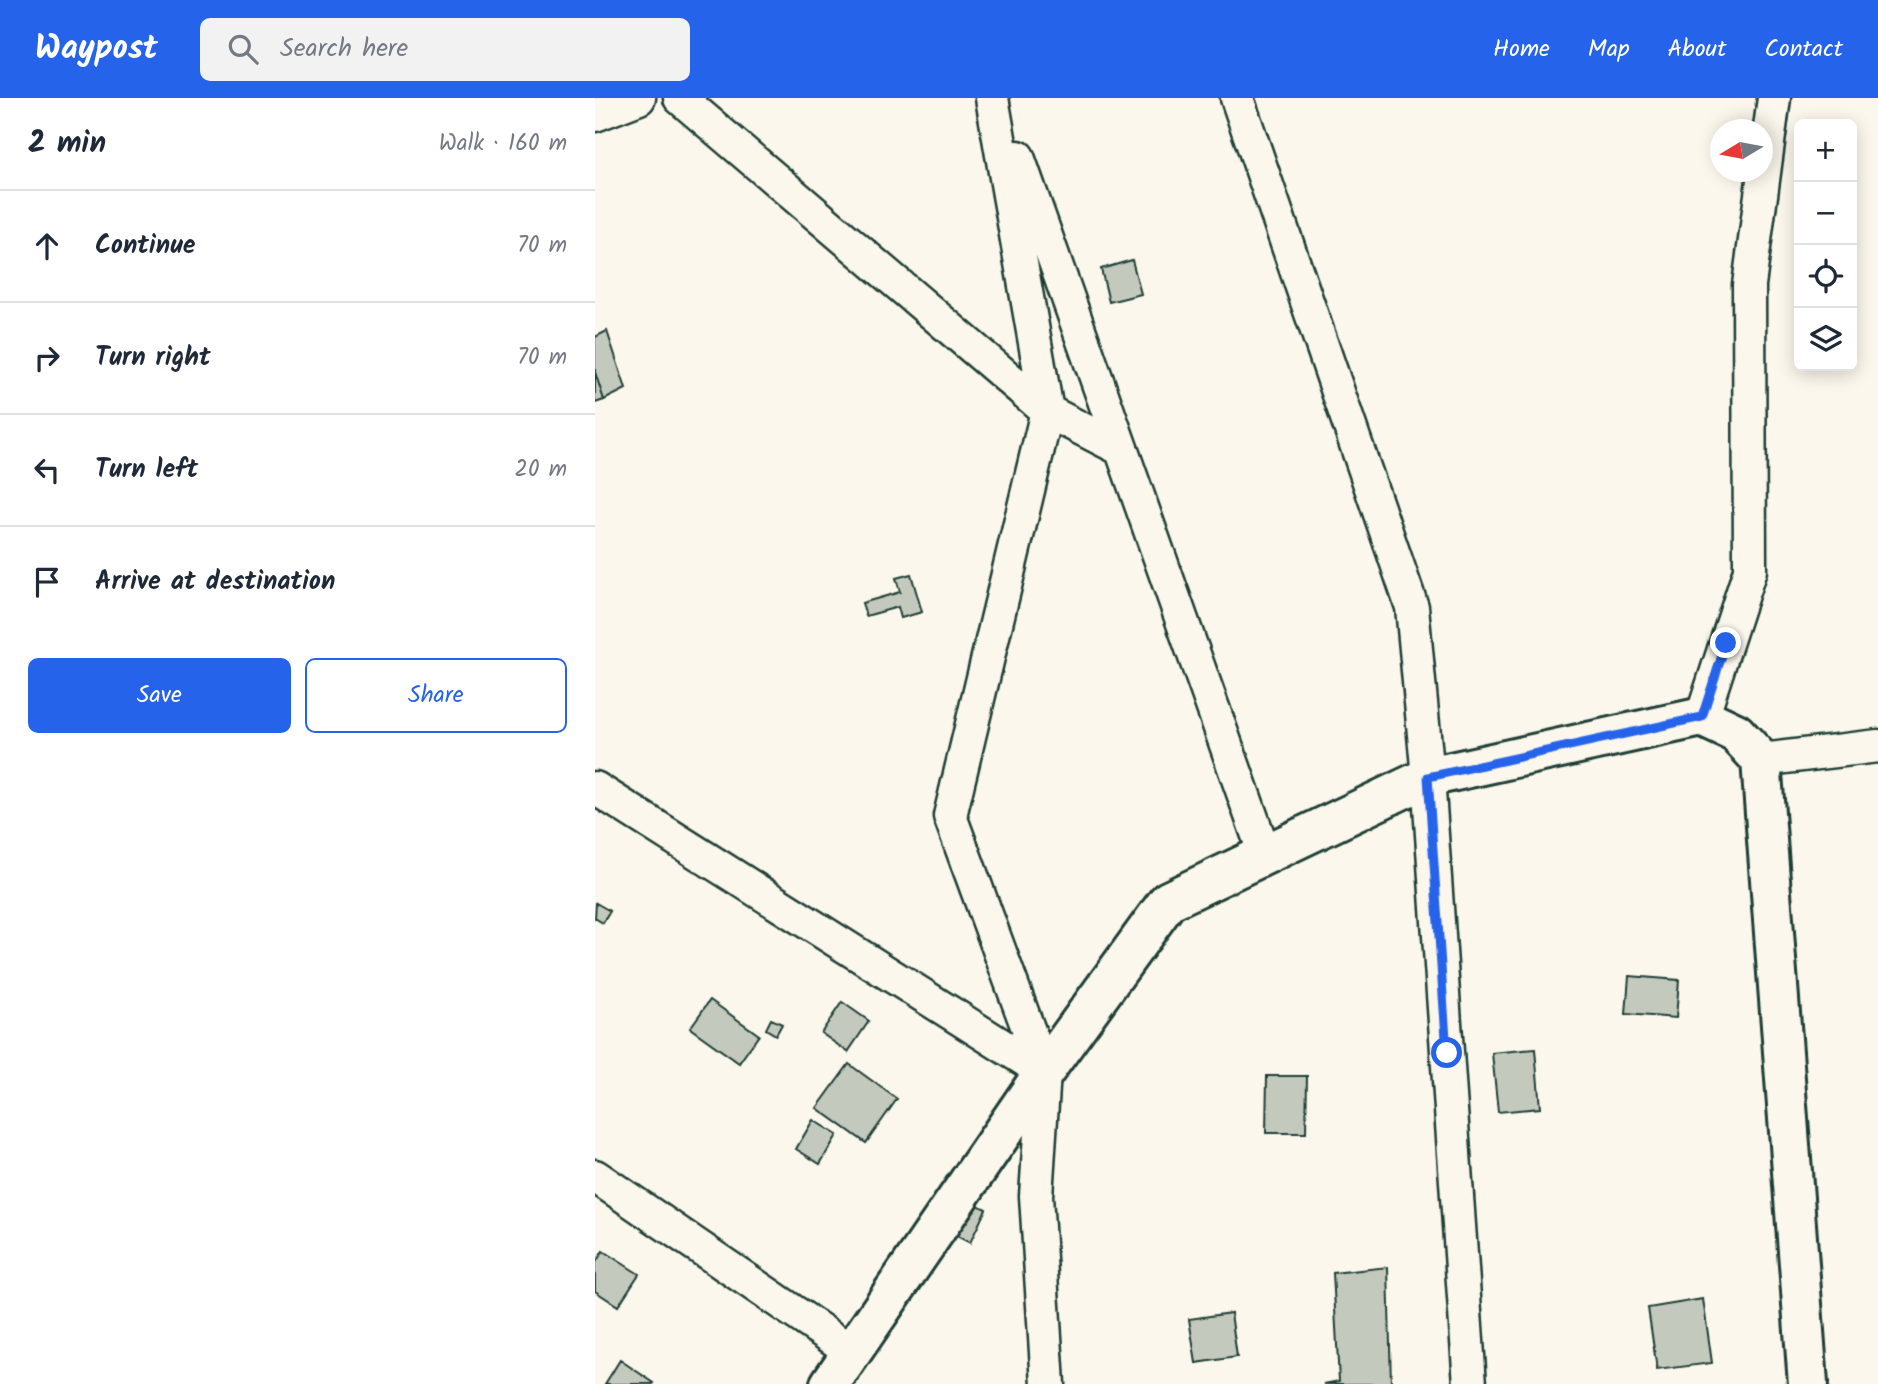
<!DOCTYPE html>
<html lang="en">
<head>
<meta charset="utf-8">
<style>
  body { margin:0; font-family:Kalam,sans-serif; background:#f2f2f3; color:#1f2937 }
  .controls { position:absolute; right:21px; top:21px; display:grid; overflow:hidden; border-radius:10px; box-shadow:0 4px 18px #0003 }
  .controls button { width:63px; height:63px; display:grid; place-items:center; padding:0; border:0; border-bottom:2px solid #e0e1e3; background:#fff; color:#1f2937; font:35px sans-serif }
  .compass { position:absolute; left:1115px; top:21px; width:63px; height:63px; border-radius:50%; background:#fff; box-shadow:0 4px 18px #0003; rotate:260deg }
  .stop { position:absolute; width:21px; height:21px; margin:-16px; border:5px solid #2563eb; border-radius:50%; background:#fff }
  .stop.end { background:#2563eb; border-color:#fff; box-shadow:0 2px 7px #0008 }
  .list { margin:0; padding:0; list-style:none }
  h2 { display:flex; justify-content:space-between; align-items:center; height:91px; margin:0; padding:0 28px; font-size:30px }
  h2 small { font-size:23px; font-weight:400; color:#747a83 }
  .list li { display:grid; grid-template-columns:46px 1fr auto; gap:21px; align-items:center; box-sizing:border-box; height:112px; padding:0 28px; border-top:2px solid #e0e1e3 }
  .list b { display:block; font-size:26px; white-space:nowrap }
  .list em { font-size:23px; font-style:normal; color:#747a83 }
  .actions { display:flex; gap:14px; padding:21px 28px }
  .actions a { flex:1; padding:16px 0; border:2px solid #2563eb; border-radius:10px; text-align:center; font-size:24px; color:#2563eb }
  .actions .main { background:#2563eb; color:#fff }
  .icon { flex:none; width:38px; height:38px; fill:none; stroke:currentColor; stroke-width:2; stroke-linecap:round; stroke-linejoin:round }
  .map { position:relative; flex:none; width:1283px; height:1286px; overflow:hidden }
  header { display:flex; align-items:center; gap:42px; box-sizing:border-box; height:98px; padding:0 35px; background:#2563eb; color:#fff }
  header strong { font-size:33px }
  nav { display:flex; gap:38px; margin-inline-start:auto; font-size:24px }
  .search { width:490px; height:63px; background:#f2f2f3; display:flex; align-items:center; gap:18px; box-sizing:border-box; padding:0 24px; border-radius:10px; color:#747a83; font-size:26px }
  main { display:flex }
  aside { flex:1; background:#fff }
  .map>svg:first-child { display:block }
  .building { fill:#c4c9be; stroke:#1f3d34; stroke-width:2 }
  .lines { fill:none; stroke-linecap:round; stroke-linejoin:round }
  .minor-casing { stroke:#1f3d34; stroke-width:37 }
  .tertiary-casing { stroke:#1f3d34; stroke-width:44 }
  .minor { stroke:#fbf7ec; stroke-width:32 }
  .tertiary { stroke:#fbf7ec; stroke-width:38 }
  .route { stroke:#2563eb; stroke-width:9 }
</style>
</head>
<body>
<header>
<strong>Waypost</strong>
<div class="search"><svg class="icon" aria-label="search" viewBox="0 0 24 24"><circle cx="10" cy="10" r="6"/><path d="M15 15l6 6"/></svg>Search here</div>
<nav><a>Home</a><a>Map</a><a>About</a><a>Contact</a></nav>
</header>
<main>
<aside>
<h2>2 min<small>Walk · 160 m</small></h2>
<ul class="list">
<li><svg class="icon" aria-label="ahead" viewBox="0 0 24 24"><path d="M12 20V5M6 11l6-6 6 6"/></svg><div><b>Continue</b></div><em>70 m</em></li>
<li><svg class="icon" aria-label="right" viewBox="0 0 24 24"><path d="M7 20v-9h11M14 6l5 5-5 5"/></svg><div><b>Turn right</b></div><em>70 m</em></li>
<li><svg class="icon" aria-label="left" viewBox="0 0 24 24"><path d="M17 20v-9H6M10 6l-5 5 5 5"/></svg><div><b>Turn left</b></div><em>20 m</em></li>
<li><svg class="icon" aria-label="arrive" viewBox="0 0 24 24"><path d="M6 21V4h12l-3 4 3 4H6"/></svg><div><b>Arrive at destination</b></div></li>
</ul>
<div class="actions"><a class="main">Save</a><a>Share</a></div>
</aside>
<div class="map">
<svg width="1283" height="1286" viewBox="0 0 1283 1286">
  <rect width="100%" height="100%" fill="#fbf7ec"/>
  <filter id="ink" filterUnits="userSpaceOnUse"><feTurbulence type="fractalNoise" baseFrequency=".0143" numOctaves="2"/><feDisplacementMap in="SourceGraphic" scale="14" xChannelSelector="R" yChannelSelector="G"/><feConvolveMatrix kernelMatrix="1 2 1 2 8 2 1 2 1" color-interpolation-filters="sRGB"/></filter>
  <g filter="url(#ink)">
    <path class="building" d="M537,162L546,196L514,204L506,171Z
      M12,233L31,291L9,302L0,274V239Z
      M0,274L9,302L0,305Z
      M316,476L327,514L306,520L303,509L271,518L267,505L305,494L301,480Z
      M1,805L15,813L8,825L0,820Z
      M1034,878L1084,882L1081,920L1031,916Z
      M115,902L164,937L144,965L95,930Z
      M247,904L274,923L253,954L226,935Z
      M176,921L187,926L181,937L171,931Z
      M940,951L945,1010L903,1014L897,955Z
      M254,966L302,1001L271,1045L222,1010Z
      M672,978H712L711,1035H671Z
      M218,1022L242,1037L225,1066L201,1051Z
      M372,1102L391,1111L375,1145L356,1135Z
      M8,1153L44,1176L23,1208L0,1193V1166Z
      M793,1169L796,1286H729L744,1283L738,1175Z
      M1108,1201L1117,1265L1062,1272L1053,1210Z
      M636,1215L642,1259L601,1265L594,1221Z
      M25,1262L59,1285L58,1286H10Z"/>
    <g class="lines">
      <g class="minor-casing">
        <path id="minor" d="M85,0L452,313L526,351
          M397,0L452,313L355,718L449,974L441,1098L453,1286
          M642,0L817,509L833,679L875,1286
          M0,17L44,0
          M423,59L670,757
          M1107,619L1155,472L1154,187L1179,0
          M1166,662L1283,648
          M0,690L449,974
          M0,1078L256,1253"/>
      </g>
      <g class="tertiary-casing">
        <path id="tertiary" d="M235,1286L449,974L573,803L833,679L1107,619L1141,635L1166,662L1213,1286"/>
      </g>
      <use href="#minor" class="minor"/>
      <use href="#tertiary" class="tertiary"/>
    </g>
  </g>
  <g class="lines" filter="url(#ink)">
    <path class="route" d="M852,955L833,679L1107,619L1131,545"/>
  </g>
</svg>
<div class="controls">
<button>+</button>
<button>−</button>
<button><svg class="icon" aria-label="locate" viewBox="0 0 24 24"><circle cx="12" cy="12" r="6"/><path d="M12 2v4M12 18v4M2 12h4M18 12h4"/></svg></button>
<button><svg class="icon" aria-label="layers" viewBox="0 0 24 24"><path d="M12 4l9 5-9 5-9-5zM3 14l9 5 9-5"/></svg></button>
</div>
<svg class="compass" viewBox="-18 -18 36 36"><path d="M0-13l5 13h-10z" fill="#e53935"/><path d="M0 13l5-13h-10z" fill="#747a83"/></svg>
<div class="stop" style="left:852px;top:955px"></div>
<div class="stop end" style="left:1131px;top:545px"></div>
</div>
</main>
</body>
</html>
